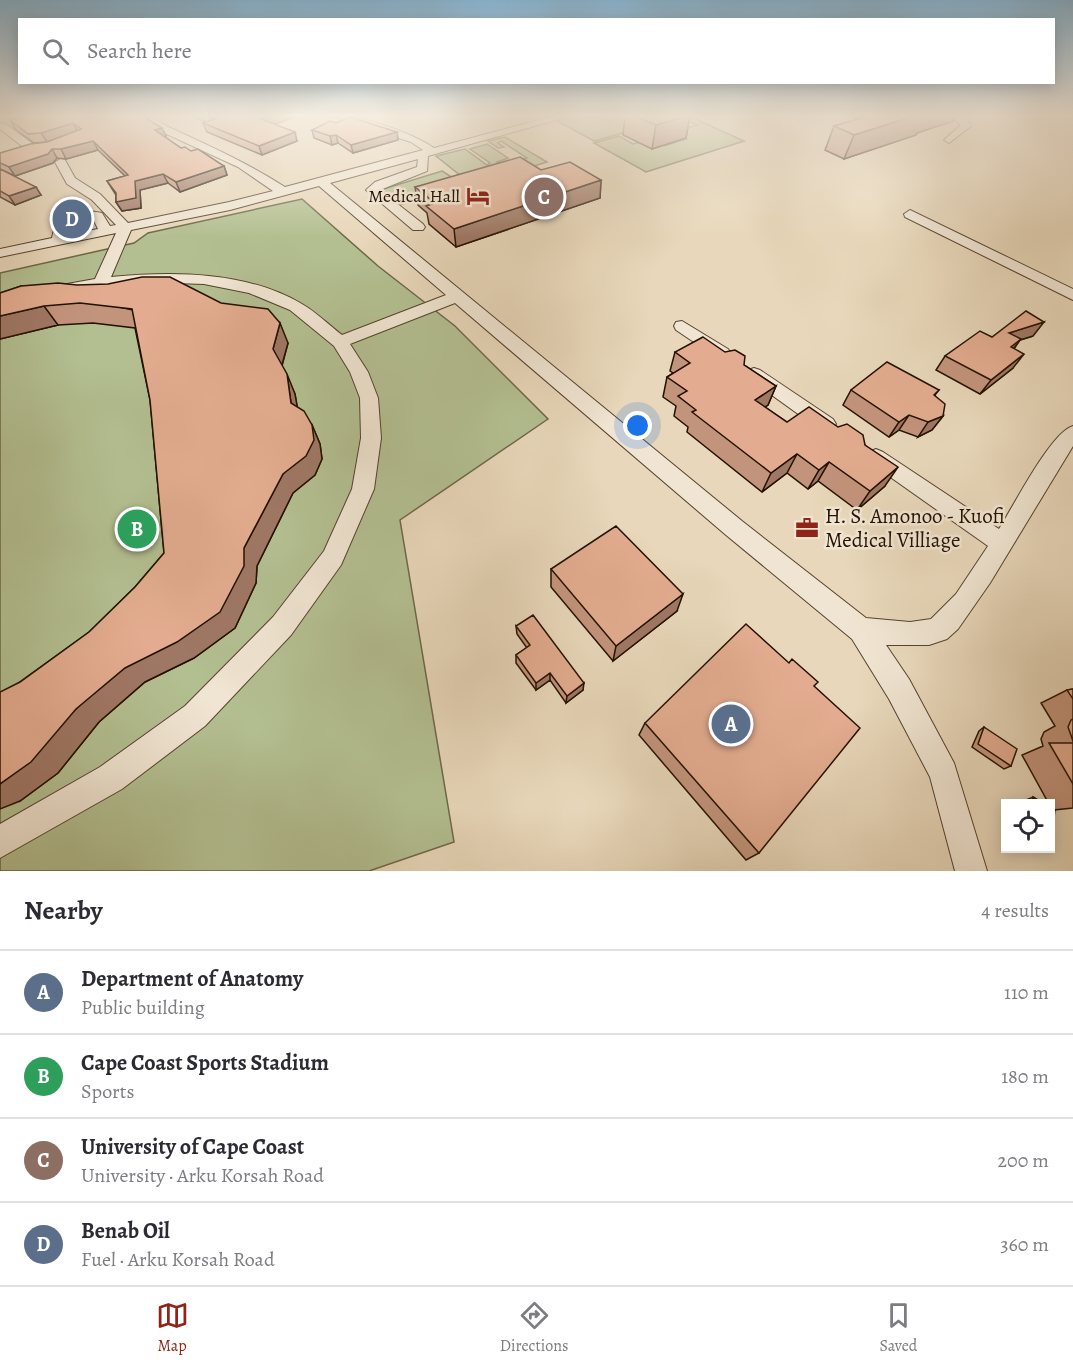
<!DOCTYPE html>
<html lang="en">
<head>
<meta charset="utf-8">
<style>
  body { margin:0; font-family:Alegreya,serif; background:#f7f7f7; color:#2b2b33 }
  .controls { position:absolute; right:18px; bottom:18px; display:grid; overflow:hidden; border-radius:0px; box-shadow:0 3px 15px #0003 }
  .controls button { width:54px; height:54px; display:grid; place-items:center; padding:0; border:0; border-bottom:2px solid #e1e1e2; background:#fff; color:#2b2b33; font:30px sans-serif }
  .you { position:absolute; left:638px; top:426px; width:21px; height:21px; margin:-15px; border:4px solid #fff; border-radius:50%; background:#1a73e8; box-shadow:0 0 0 9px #1a73e833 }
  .badge { display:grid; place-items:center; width:39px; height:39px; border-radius:50%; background:#8f2418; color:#fff; font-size:20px; font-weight:700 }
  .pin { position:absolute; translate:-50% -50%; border:3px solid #fff; box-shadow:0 2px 6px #0006 }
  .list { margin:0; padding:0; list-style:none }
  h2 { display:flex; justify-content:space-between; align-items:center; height:78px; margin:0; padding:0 24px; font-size:26px }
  h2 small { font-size:20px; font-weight:400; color:#7c7c81 }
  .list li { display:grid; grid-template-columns:39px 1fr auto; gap:18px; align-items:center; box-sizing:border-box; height:84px; padding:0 24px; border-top:2px solid #e1e1e2 }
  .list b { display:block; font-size:22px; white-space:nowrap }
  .list p { margin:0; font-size:20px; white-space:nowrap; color:#7c7c81 }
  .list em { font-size:20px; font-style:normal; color:#7c7c81 }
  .icon { flex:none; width:33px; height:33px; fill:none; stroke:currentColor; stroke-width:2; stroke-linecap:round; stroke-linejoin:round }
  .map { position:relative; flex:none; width:1073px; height:871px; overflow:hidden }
  .search { position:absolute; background:#fff; box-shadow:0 3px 15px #0003; left:18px; right:18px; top:18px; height:66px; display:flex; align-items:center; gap:15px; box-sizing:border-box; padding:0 21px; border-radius:0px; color:#7c7c81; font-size:22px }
  .sheet { height:414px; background:#fff }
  nav { display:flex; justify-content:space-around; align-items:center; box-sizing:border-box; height:84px; border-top:2px solid #e1e1e2; background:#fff; font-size:16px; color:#7c7c81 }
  nav a { display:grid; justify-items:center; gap:3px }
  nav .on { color:#8f2418 }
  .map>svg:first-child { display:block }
  .green { fill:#b3bf91; stroke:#6c6848; stroke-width:1.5 }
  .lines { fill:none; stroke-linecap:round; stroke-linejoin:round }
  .minor-casing { stroke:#55422e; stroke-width:2 }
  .minor { fill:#f0e5d2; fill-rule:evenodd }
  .wall { fill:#c3947c; stroke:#241100; stroke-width:1.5 }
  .shaded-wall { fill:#9f7865; stroke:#241100; stroke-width:1.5 }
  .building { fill:#e3ac90; stroke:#241100; stroke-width:1.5 }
  .labels { text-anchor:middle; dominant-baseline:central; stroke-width:5; stroke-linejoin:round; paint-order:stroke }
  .far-poi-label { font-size:18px; fill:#241100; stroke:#f0e5d2; text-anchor:end }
  .poi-label { font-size:21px; fill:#241100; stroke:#f0e5d2; text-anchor:start }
</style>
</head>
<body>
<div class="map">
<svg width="1073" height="871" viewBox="0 0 1073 871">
  <rect width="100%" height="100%" fill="#e8d7ba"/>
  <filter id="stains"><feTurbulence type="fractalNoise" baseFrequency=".00333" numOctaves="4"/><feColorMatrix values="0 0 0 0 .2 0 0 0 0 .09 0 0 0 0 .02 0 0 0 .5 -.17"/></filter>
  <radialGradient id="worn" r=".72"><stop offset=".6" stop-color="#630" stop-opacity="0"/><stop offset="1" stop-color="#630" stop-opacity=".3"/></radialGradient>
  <path class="green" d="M578,115H625L648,126L594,141L557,121Z
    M689,116L744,141L646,172L594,143L619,136L633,144L651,139L664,146L686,139L673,132L697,125L683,118Z
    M505,137L547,162L476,184L466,176L527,158L501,141L498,143L504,147L498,148L488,141Z
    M487,144L508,158L497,162L501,165L461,176L436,156L465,149L487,165L490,163L470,149Z
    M442,171L455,179L453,188L400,205L380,190Z
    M302,199L378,266L455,326L548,419L400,520L454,842L369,871H0V273L134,243L148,233Z"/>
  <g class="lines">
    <g class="minor-casing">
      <path id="minor" d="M137,115C152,115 161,124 175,130C214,148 249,164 285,187L423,150L411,142L329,115C360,115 409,131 434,148L558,115H574L428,156L427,171L380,190L423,224L425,227L423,230H413L366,190L375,182L417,167L418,159L330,183L742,521L866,618L910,622L931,619L956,594L988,546L869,462L866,457L869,452L876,449L883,452L999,529C1013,507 1051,432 1073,426V446L990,583L958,629L947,639L929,645H886L909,679L954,763L987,871H955L930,777L889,699L852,639L726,535L455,303L350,344L368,372L378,398L381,438L374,489L341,565L291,635L205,726L122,789L0,858V824L100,767L185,706L273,617L324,551L352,489L361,438L360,398L350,372L334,346L290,310L249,293L204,284L146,282L101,286L61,294L56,292L53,289L56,286L95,279L116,233L0,257V249L52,238C56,213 79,208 102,213L110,226L116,225L92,200L67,184L55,162L61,159L65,160L75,178L100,194L128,223L229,202L273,191L238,167L160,131ZM319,186L446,295L342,335C329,325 316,312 302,304C246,271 173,271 111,277L131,230L230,210ZM89,219H93L98,229L66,235C69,222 76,219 89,219Z
        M949,115L966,117L971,126L949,143L944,140L961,125Z
        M0,123L6,124L33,144L51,143L56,146L51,149L27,150L0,129Z
        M910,210L1073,289V300L905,217L904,214Z
        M682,321L728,349L731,353L728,357H716L676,330L674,326L676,322Z
        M754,368L760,370L833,419L836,424L833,429L826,431L819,429L748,378L745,374L748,370Z"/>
    </g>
    <use href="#minor" class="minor"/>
  </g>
  <path class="wall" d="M28,115L166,136L165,137L181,148L191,151L224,166L227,175L180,192L168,183L140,190L141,208L122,211L116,202V195L107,181L125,176L98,150L66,159L57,158L53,163L15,176L0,169V153L47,142L55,139L47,142L34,143L15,129L10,120Z
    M190,115H300L274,124L297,141L262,155L207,132L203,123L206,122Z
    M625,115H690L686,138L652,149L623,135Z
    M847,115H956L953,121L917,133L916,135L844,159L825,150L834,126L858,119Z
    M336,123L397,132L398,140L353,153L338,143L332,145L314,138L312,130Z
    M0,169L41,195L15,205L0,197Z
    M541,170L601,180L600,198L456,247L429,224L427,213L418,205L415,187Z
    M21,286L288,343L282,366L295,394L297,407L312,425L320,444L322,459L315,475L293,493L257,566L256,583L235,628L194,658L145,682L99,722L58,773L20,801V682L89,632L135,587L164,553L150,400L135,328L93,323L58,325L0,339V293Z
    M1033,336L1020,340L1014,349L1013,368L980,394L936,370L945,356L992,337Z
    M675,352L744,365L776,386L768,405L765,407L787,422L865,445L885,486L857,510L818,481L808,489L787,473L762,492L687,432L688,427L674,416L676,406L663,397L667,377L673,373L670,371Z
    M851,390H939L935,395L943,416L932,430L918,437L899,430L889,437L843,405Z
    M551,569L677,611L613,661L551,587Z
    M516,626L583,690L566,703L550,680L536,690L516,663V655L527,648L517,634Z
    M814,686L759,853L746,860L639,735L645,723Z
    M1073,689V808L1054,810L1050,838V808L1052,809L1050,804H1049L1022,755L1043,746L1041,739L1044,732L1055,726L1041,703L1067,690Z
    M984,727L1011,766L1004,769L972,747L979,731Z
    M1033,797L1044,804H1026V800Z"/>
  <path class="shaded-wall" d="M273,115H300L264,128L261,119Z
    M690,115L686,138L652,149L656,125Z
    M917,115H956L953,121L917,133L916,135L844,159L854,135Z
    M73,123L78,132L47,142L41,133Z
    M162,128L166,136L159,139L155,130Z
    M295,132L297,141L262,155L259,146Z
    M397,132L398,140L353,153L351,145Z
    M336,135L338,143L332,145L330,136Z
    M93,141L98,150L66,159L61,149Z
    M52,149L57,158L53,163L15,176L9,167Z
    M224,166L227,175L180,192L176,182Z
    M163,174L168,183L140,190L141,208L122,211L116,202L135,181Z
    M601,180L600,198L456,247L454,229Z
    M36,187L41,195L15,205L9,196Z
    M44,306L58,325L0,339V316Z
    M1044,322L1033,336L1020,340L1010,353L1009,333Z
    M280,323L288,343L281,368L273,349Z
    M1024,354L1013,368L980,394L991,380Z
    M287,374L295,394L300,422L291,403Z
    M776,386L768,405L747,419L755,400Z
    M909,415L899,430L889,437L899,422Z
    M943,416L932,430L918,437L928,422Z
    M312,425L320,444L322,459L315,475L293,493L257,566L256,583L235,628L194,658L145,682L99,722L58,773L20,801L0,809V784L76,709L244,548L283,474Z
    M797,454L787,473L762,492L771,473Z
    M829,462L818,481L808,489L819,470Z
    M898,467L885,486L857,510L870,491Z
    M683,594L677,611L613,661L616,646Z
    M550,673V680L536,690V683Z
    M584,683L583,690L566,703L567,696Z"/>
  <path class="building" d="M28,115H141L162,128L155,130L181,148L185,147L191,151L198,149L224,166L176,182L163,174L135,181L136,198L116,202V193L107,181L128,175L93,141L61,149H52L48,154L9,167L0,163V153L30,144L47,142L81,129L73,123L41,133L28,134L10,120Z
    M205,115H273L261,119L295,132L259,146L203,123L215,119Z
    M632,115H690L656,125Z
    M872,115H917L854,135L834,126Z
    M350,117L397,132L351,145L336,135L330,136L312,130L330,121L336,123Z
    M520,157L541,170L570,162L601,180L454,229L426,206L435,203L415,187Z
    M0,169L36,187L9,196L0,191Z
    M142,277H170L221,303L268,309L280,323L273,349L287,374L291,403L304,411L312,425L314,440L306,456L283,474L244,548V566L220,612L177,642L125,668L76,709L31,762L0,784V692L20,682L89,632L135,587L164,553L150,400L132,309L80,303L44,306L0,316V293L21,286L58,283L77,285L108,284Z
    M1026,311L1044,322L1009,333L1021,339L1011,347L1024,354L991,380L945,356L980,331L992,337Z
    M703,337L725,352L735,350L745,356L744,365L776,386L755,400L787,422L809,407L838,427L847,424L863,435L865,445L898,467L870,491L829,462L819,470L797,454L771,473L692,412L696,410L678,396L687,391L667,377L690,363L675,352Z
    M887,362L939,390L934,395L945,404L943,416L928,422L909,415L899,422L851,390Z
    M616,526L683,594L616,646L551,569Z
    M533,615L584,683L567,696L550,673L536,683L516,655L530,645L516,626Z
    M746,624L789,663L792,659L818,682L814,686L860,728L759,853L645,723Z
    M1073,689V699L1067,690Z
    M1073,719V741L1068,727L1071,720Z
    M984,727L1017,749L1011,766L978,744Z
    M1049,743H1073V784Z
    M1033,797L1044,804H1032Z
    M1050,808L1055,810L1051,838L1050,837Z"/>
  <linearGradient id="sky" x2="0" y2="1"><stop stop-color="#88b6d5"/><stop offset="0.49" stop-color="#f5ede0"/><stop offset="1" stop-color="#f5ede0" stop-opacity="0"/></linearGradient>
  <rect width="1073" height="237" fill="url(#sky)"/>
  <defs>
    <g id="hotel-bare" transform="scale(1.8)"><path d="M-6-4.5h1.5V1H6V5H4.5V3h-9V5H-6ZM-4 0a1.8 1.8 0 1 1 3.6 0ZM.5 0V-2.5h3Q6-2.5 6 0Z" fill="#8f2418" stroke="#f0e5d2" stroke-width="2.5" paint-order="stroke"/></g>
    <g id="office-bare" transform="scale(1.8)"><path d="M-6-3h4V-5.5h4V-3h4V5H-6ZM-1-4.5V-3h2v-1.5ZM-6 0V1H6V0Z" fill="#8f2418" stroke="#f0e5d2" stroke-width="2.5" paint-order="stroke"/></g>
  </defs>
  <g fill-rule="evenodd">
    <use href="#hotel-bare" x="478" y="196"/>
    <use href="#office-bare" x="807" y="528"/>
  </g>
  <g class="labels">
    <g class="far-poi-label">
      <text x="460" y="196">Medical Hall</text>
    </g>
    <g class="poi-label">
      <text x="825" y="516">H. S. Amonoo - Kuofi<tspan x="825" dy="24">Medical Villiage</tspan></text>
    </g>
  </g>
  <rect width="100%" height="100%" filter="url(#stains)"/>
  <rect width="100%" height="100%" fill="url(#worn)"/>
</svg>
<div class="controls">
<button><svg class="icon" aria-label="locate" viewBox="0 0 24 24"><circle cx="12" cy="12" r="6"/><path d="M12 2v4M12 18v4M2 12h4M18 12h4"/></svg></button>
</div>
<div class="you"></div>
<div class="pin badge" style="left:731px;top:724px;background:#5c6f8a">A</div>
<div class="pin badge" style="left:137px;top:529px;background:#2e9e5b">B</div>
<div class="pin badge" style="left:544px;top:197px;background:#8d6e63">C</div>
<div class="pin badge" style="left:72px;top:219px;background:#5c6f8a">D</div>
<div class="search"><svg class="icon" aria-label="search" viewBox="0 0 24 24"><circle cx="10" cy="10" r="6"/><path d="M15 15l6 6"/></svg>Search here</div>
</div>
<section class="sheet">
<h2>Nearby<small>4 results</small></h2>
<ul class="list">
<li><span class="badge" style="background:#5c6f8a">A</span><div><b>Department of Anatomy</b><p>Public building</p></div><em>110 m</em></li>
<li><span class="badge" style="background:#2e9e5b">B</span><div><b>Cape Coast Sports Stadium</b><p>Sports</p></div><em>180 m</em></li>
<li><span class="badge" style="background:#8d6e63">C</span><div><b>University of Cape Coast</b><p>University · Arku Korsah Road</p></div><em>200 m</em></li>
<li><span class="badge" style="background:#5c6f8a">D</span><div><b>Benab Oil</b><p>Fuel · Arku Korsah Road</p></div><em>360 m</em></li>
</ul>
</section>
<nav>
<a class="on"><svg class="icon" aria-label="map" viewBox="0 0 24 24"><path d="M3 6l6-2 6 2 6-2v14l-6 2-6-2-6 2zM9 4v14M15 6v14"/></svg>Map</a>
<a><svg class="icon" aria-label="directions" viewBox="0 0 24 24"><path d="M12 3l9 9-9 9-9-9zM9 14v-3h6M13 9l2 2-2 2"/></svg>Directions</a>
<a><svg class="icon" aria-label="saved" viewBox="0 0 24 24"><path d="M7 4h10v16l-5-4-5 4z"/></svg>Saved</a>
</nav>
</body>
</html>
